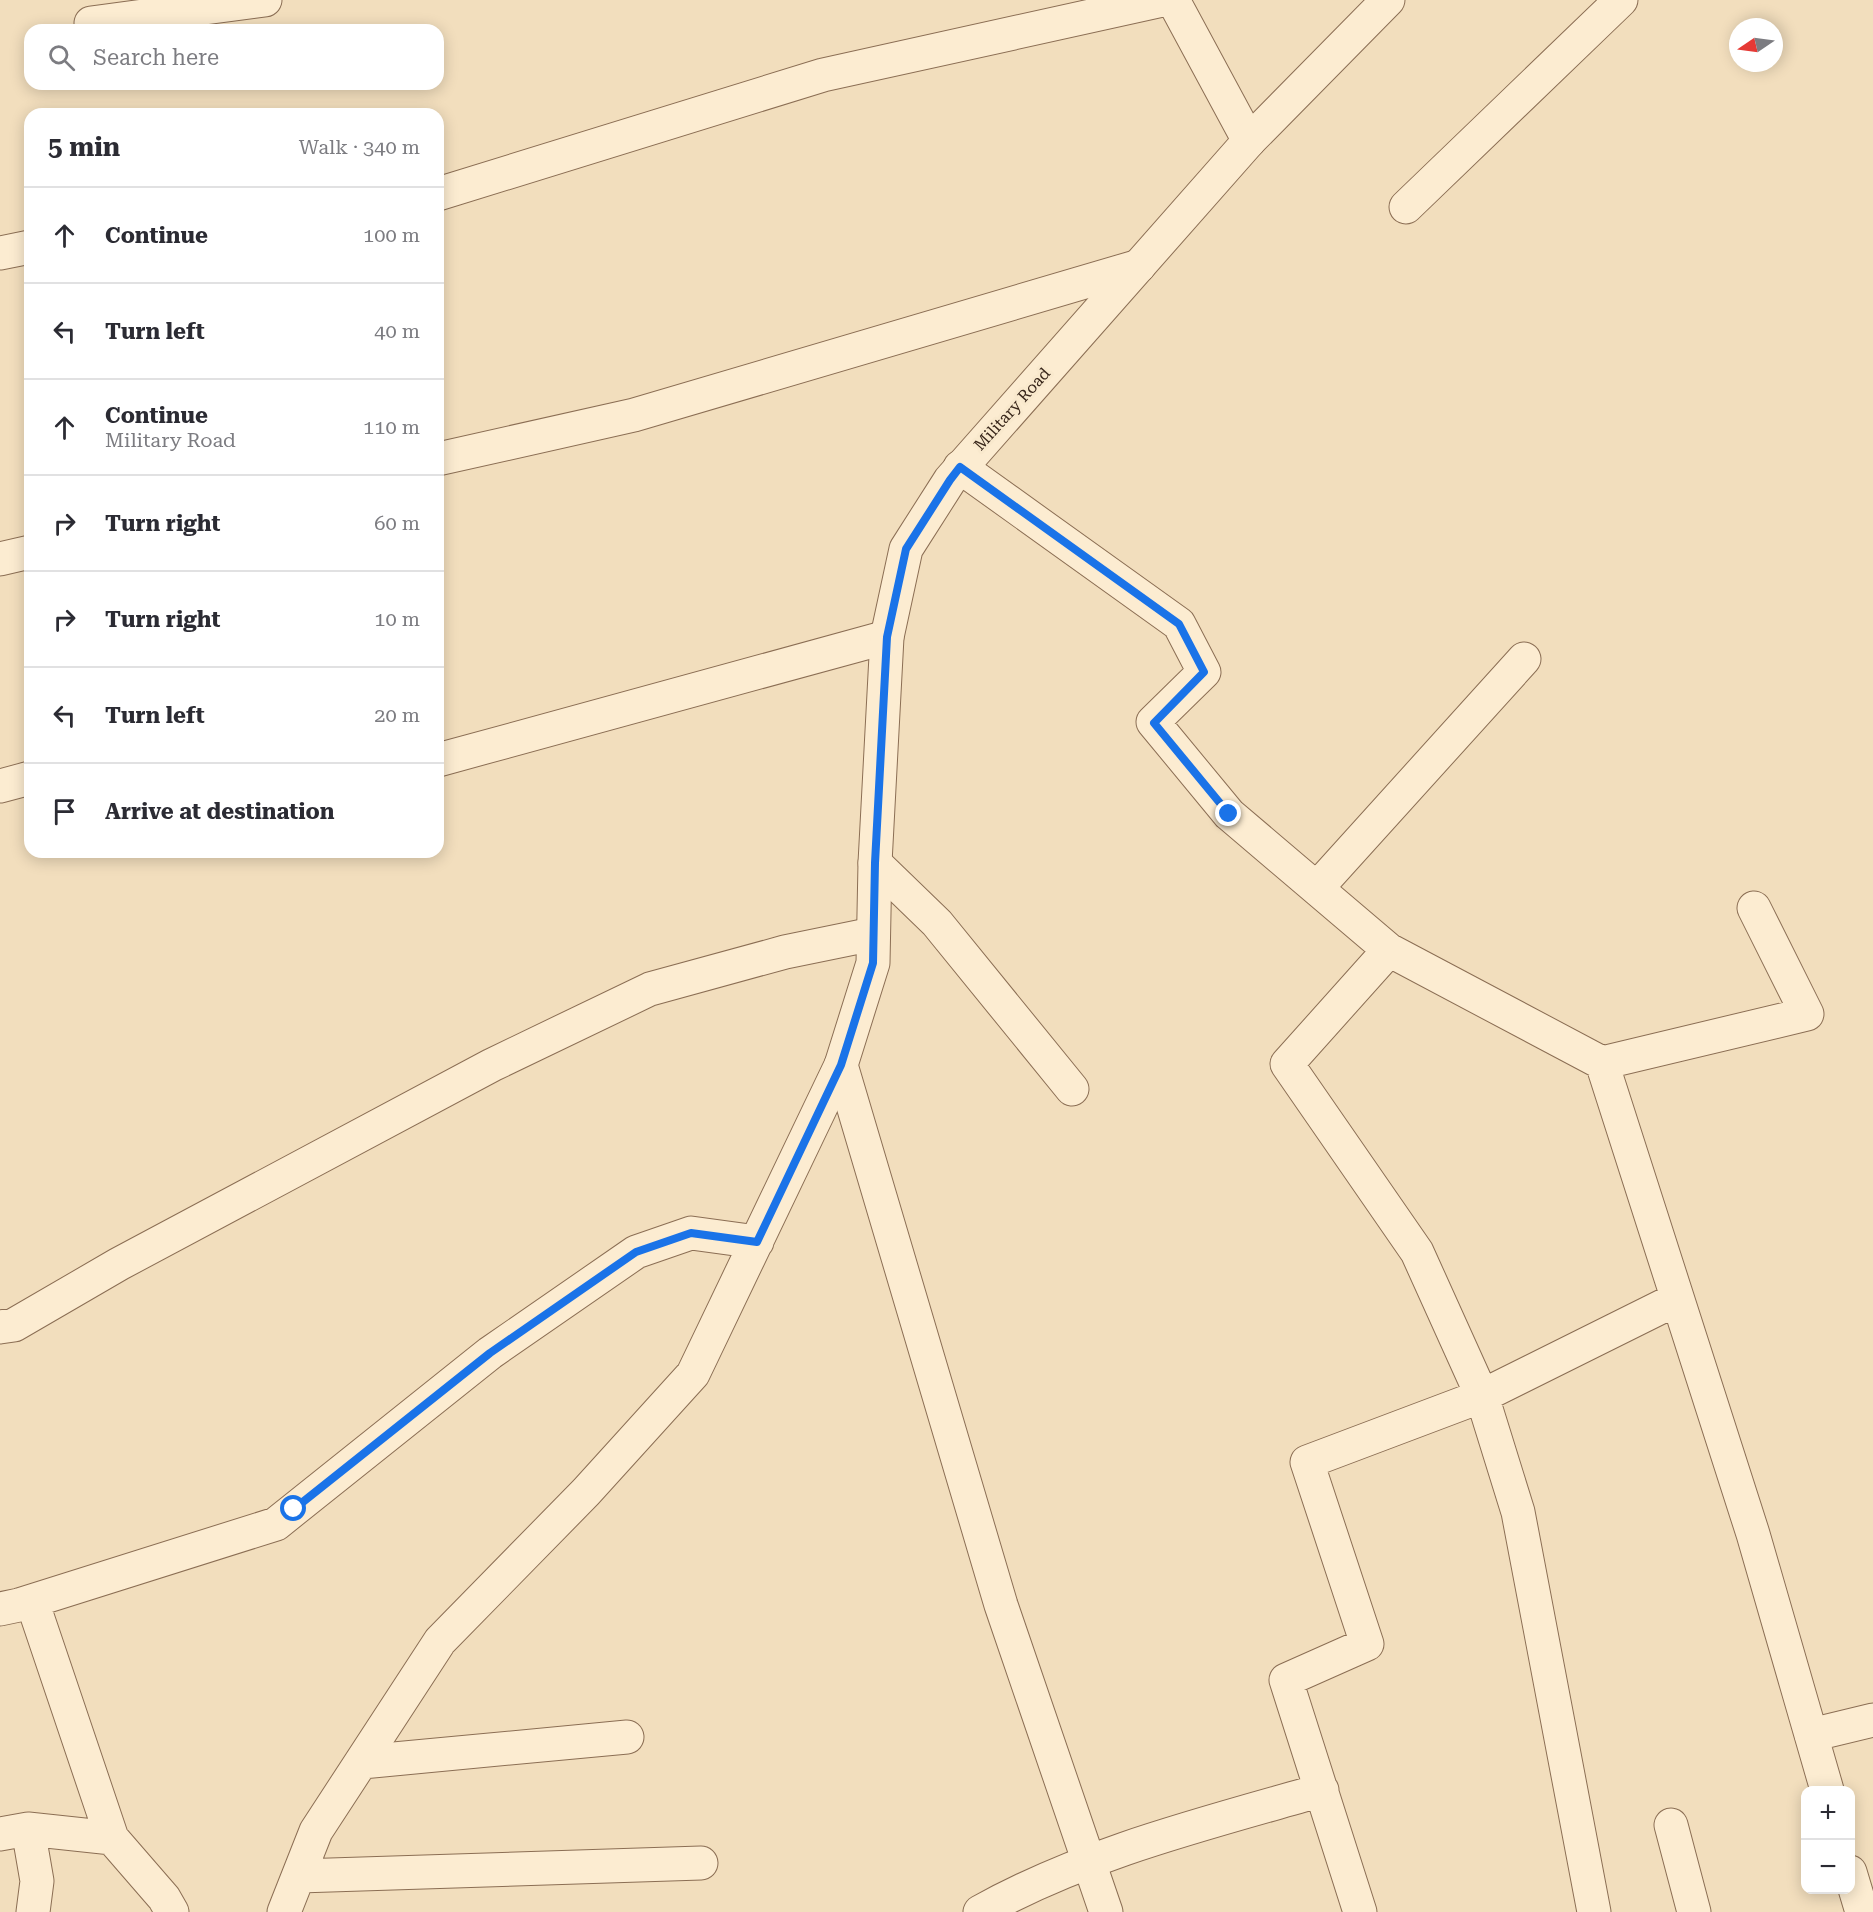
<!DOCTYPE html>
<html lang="en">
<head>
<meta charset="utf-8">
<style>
  body { margin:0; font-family:"Roboto Serif",serif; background:#f7f7f7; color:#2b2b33 }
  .controls { position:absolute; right:18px; bottom:18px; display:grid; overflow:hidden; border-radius:12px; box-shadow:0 3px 15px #0003 }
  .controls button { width:54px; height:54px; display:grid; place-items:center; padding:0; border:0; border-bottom:2px solid #e1e1e2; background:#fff; color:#2b2b33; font:30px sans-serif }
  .compass { position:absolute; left:1729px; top:18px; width:54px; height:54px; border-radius:50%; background:#fff; box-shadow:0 3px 15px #0003; rotate:257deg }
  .stop { position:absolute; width:18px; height:18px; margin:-14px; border:4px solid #1a73e8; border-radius:50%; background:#fff }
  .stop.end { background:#1a73e8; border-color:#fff; box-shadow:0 2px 6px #0008 }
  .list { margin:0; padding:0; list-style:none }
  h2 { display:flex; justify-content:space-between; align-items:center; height:78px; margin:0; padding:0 24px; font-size:26px }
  h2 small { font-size:20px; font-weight:400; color:#7c7c81 }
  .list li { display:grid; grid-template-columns:39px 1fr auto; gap:18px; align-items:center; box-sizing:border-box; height:96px; padding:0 24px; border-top:2px solid #e1e1e2 }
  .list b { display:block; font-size:22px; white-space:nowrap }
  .list p { margin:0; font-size:20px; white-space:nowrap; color:#7c7c81 }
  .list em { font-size:20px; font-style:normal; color:#7c7c81 }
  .icon { flex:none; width:33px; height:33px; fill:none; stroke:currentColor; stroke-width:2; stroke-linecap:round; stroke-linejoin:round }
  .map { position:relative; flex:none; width:1873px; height:1912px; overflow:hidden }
  .search { position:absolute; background:#fff; box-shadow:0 3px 15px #0003; left:24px; top:24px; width:420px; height:66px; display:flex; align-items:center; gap:15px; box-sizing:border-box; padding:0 21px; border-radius:18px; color:#7c7c81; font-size:22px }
  .panel { position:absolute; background:#fff; box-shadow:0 3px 15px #0003; left:24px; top:108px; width:420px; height:750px; border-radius:18px }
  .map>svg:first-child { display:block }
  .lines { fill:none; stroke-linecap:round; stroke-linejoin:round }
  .minor-casing { stroke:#8b6e54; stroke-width:35 }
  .tertiary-casing { stroke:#8b6e54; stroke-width:35 }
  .minor { stroke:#fcecd1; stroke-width:33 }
  .tertiary { stroke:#fcecd1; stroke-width:33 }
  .route { stroke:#1a73e8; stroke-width:8 }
  .labels { text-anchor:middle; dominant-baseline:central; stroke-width:6; stroke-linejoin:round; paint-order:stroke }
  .street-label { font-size:16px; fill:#39271b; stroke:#f9e9cd }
</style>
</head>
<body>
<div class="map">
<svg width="1873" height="1912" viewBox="0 0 1873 1912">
  <rect width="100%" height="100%" fill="#f2debd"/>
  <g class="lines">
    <g class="minor-casing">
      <path id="minor" d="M1173,0L1249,141
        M91,23L265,0
        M438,194L823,75L1163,0
        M1406,207L1621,0
        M0,253L30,247
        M438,459L634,415L1139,266
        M960,467L1179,624L1204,672L1153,722L1229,814L1389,950L1602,1063L1753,1534L1827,1790
        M0,559L30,552
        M438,760L887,637
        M0,786L30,778
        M875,863L937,923L1072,1089
        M1317,888L1524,659
        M1389,950L1287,1064L1417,1252L1482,1396L1518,1512L1594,1912
        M1602,1063L1807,1014L1754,908
        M0,1327L14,1325L119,1264L492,1065L650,989L785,952L873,934
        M32,1601L112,1838L164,1898L172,1912
        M0,1609L19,1605L276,1524L490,1353L636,1252L691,1233L757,1242
        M1811,1735L1873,1720
        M362,1762L627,1737
        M1671,1825L1694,1912
        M28,1829L37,1881L33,1912
        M0,1834L28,1829L112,1838
        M1850,1872L1862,1912
        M299,1876L701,1863
        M284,1912L316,1831L440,1641L586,1492L693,1374L841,1065
        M980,1912C1085,1853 1207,1823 1322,1790
        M1360,1912L1286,1680L1367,1644L1307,1462L1482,1396L1677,1299"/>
    </g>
    <g class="tertiary-casing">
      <path id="tertiary" d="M1106,1912L1001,1605L841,1065L873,963L875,863L887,637L906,549L950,480L1249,141L1388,0"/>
    </g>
    <use href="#minor" class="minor"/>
    <use href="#tertiary" class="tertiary"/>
  </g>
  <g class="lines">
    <path class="route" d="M294,1509L490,1353L636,1252L691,1233L757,1242L841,1065L873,963L875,863L887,637L906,549L950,480L960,467L1179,624L1204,672L1154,723L1229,814"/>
  </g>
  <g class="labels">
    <g class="street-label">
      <text transform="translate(1012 409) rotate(-48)">Military Road</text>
    </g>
  </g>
</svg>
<div class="controls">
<button>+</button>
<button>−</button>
</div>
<svg class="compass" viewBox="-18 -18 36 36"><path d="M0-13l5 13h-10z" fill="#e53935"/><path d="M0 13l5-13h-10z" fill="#7c7c81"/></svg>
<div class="stop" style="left:294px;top:1509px"></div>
<div class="stop end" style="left:1229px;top:814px"></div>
<div class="search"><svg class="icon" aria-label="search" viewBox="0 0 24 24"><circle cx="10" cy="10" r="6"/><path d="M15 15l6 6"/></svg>Search here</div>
<section class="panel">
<h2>5 min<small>Walk · 340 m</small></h2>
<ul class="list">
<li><svg class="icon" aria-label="ahead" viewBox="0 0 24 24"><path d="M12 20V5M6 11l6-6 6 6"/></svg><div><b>Continue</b></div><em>100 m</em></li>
<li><svg class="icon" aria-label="left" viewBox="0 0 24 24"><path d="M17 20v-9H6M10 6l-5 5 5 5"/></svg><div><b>Turn left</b></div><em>40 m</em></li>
<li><svg class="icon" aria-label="ahead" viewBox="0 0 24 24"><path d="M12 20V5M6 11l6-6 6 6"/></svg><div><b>Continue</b><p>Military Road</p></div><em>110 m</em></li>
<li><svg class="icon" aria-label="right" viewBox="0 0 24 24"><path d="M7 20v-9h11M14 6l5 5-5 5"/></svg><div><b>Turn right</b></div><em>60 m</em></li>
<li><svg class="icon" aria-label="right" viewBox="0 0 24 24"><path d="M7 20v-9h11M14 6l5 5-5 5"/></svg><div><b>Turn right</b></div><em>10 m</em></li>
<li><svg class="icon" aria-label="left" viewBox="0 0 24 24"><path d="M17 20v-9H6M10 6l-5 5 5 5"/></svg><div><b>Turn left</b></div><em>20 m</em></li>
<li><svg class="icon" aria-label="arrive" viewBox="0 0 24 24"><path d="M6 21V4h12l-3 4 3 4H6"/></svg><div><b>Arrive at destination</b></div></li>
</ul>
</section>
</div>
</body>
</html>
